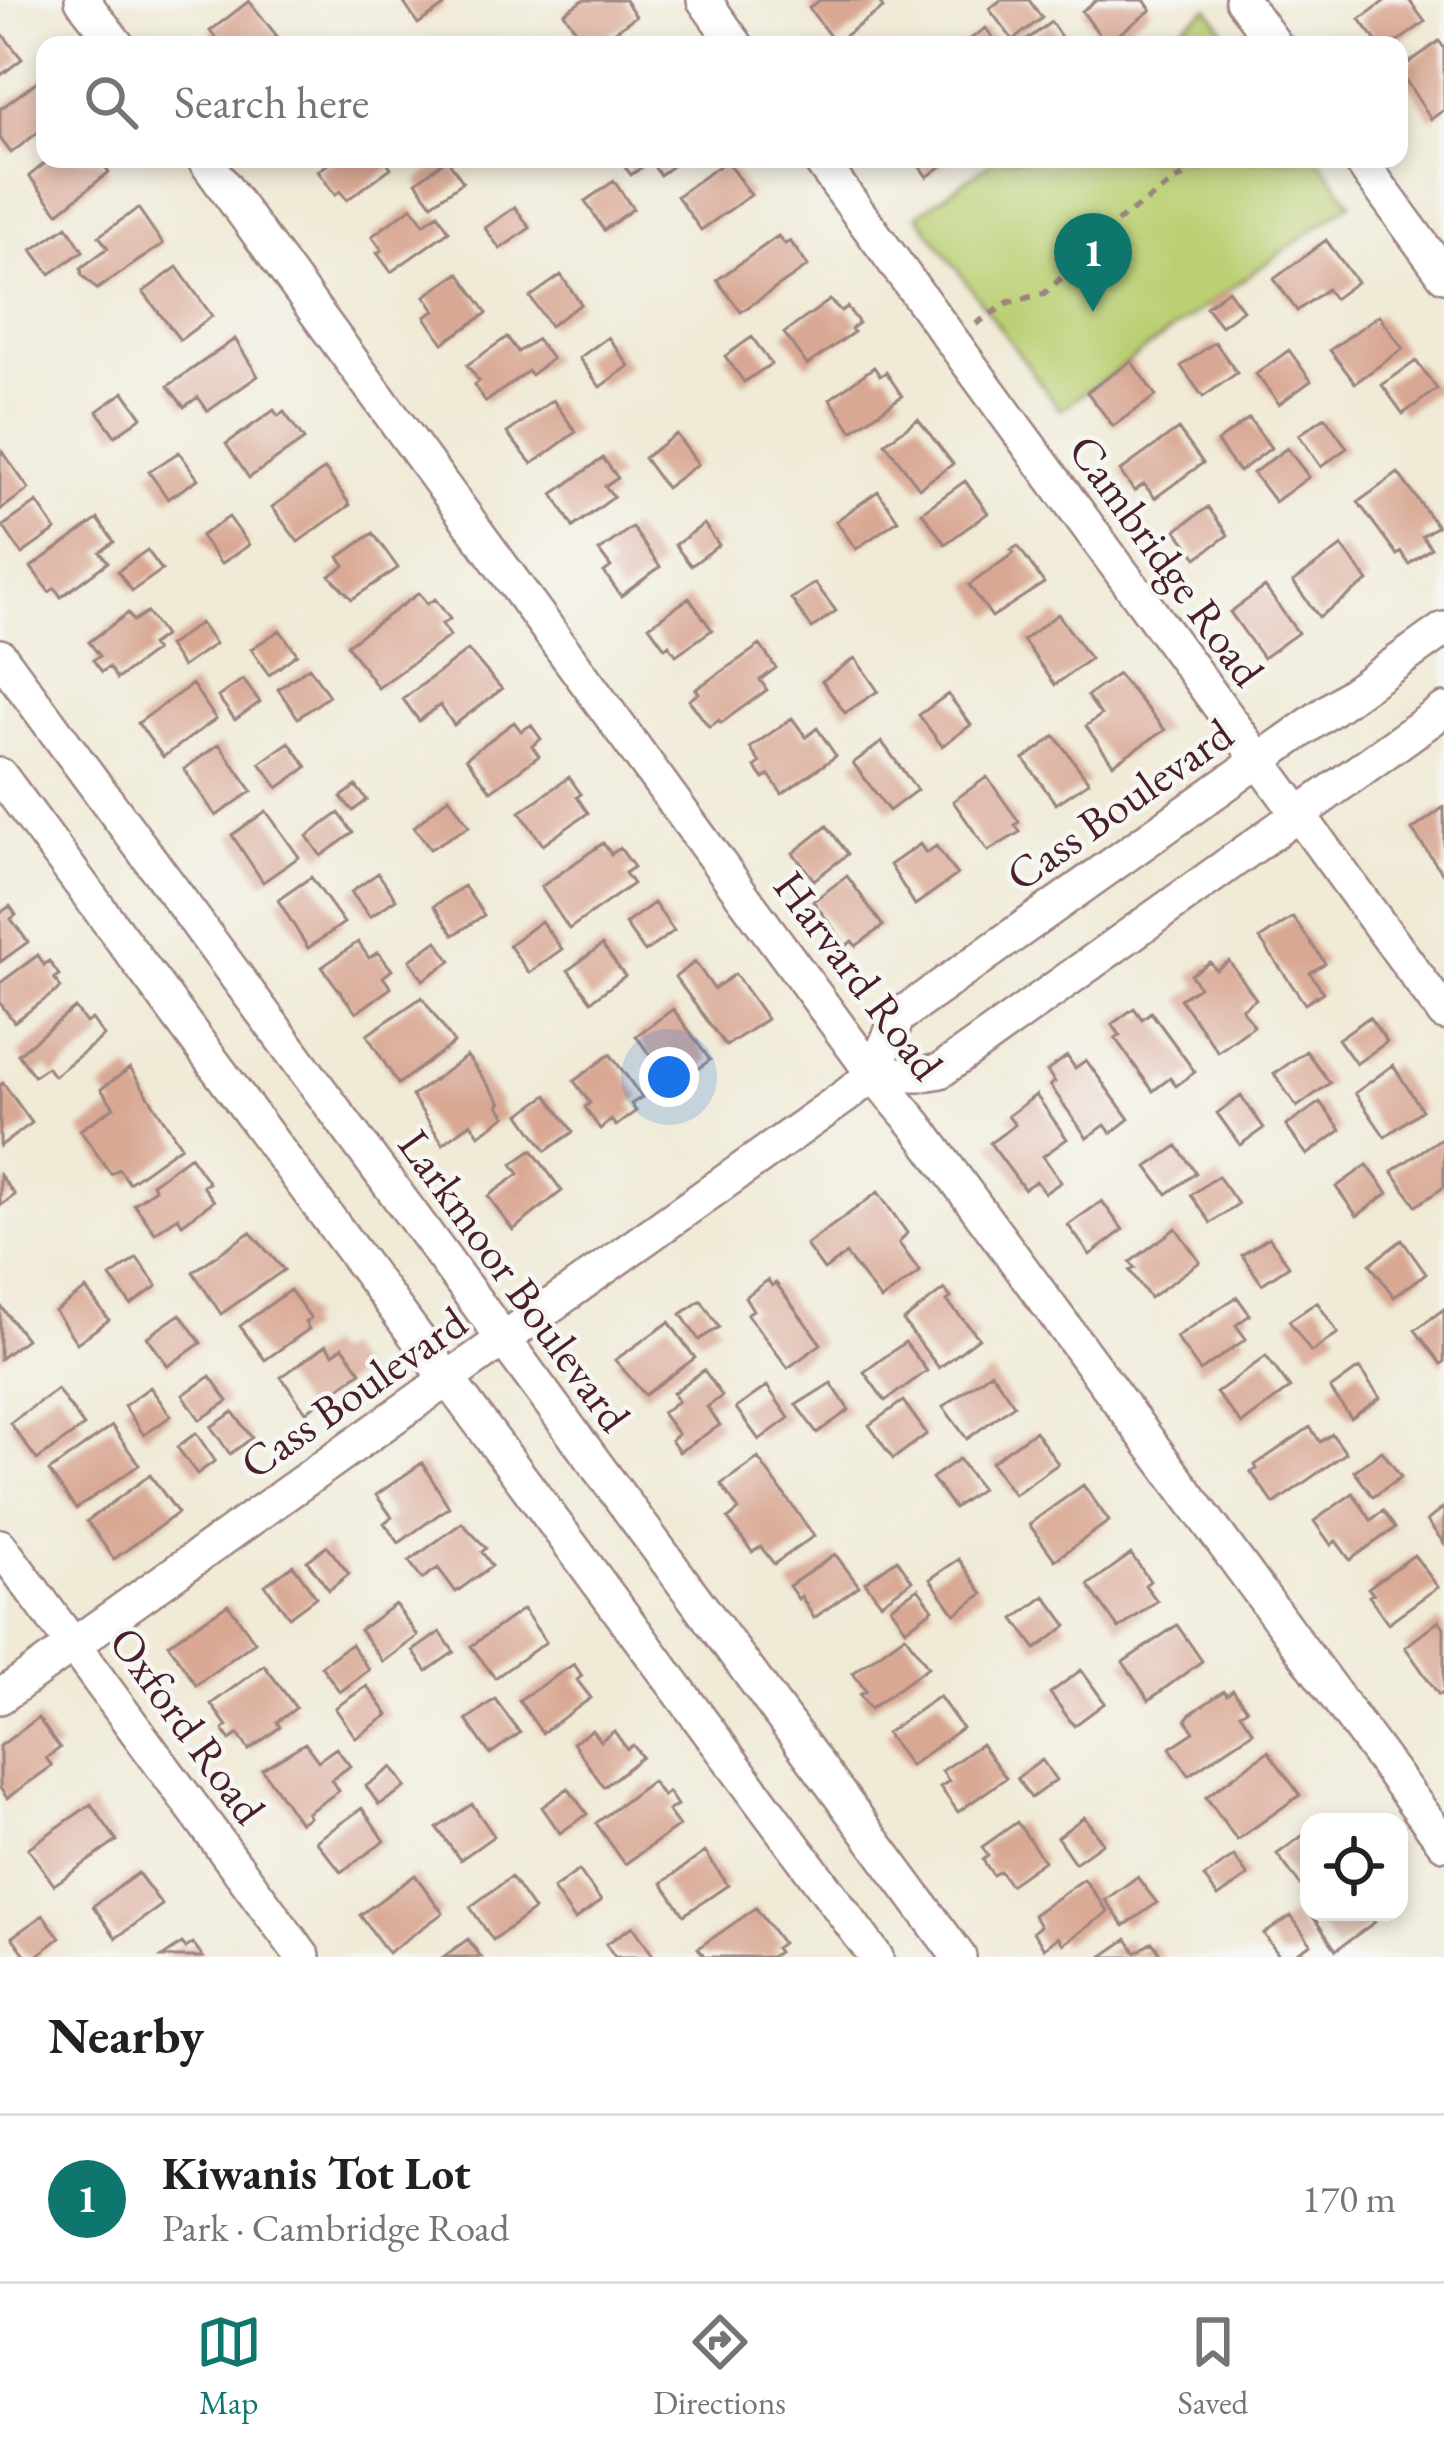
<!DOCTYPE html>
<html lang="en">
<head>
<meta charset="utf-8">
<style>
  body { margin:0; font-family:"EB Garamond",serif; background:#f2f2f2; color:#202124 }
  .controls { position:absolute; right:36px; bottom:36px; display:grid; overflow:hidden; border-radius:24px; box-shadow:0 6px 18px #0003 }
  .controls button { width:108px; height:108px; display:grid; place-items:center; padding:0; border:0; border-bottom:3px solid #e0e0e0; background:#fff; color:#202124; font:60px sans-serif }
  .you { position:absolute; left:669px; top:1077px; width:42px; height:42px; margin:-30px; border:9px solid #fff; border-radius:50%; background:#1a73e8; box-shadow:0 0 0 18px #1a73e833 }
  .badge { display:grid; place-items:center; width:78px; height:78px; border-radius:50%; background:#0f766e; color:#fff; font-size:39px; font-weight:700 }
  .pin { position:absolute; translate:-50% -99px; filter:drop-shadow(0 3px 6px #0008) }
  .pin::after { content:''; position:absolute; top:63px; width:42px; height:36px; background:inherit; clip-path:polygon(0 0,100% 0,50% 100%) }
  .list { margin:0; padding:0; list-style:none }
  h2 { display:flex; justify-content:space-between; align-items:center; height:156px; margin:0; padding:0 48px; font-size:51px }
  h2 small { font-size:39px; font-weight:400; color:#757577 }
  .list li { display:grid; grid-template-columns:78px 1fr auto; gap:36px; align-items:center; box-sizing:border-box; height:168px; padding:0 48px; border-top:3px solid #e0e0e0 }
  .list b { display:block; font-size:45px; white-space:nowrap }
  .list p { margin:0; font-size:39px; white-space:nowrap; color:#757577 }
  .list em { font-size:39px; font-style:normal; color:#757577 }
  .icon { flex:none; width:66px; height:66px; fill:none; stroke:currentColor; stroke-width:2; stroke-linecap:round; stroke-linejoin:round }
  .map { position:relative; flex:none; width:1444px; height:1957px; overflow:hidden }
  .search { position:absolute; background:#fff; box-shadow:0 6px 18px #0003; left:36px; right:36px; top:36px; height:132px; display:flex; align-items:center; gap:30px; box-sizing:border-box; padding:0 42px; border-radius:24px; color:#757577; font-size:45px }
  .sheet { height:324px; background:#fff }
  nav { display:flex; justify-content:space-around; align-items:center; box-sizing:border-box; height:168px; border-top:3px solid #e0e0e0; background:#fff; font-size:33px; color:#757577 }
  nav a { display:grid; justify-items:center; gap:6px }
  nav .on { color:#0f766e }
  .map>svg:first-child { display:block }
  .green { fill:#bbd074; stroke:#827850; stroke-width:3 }
  .building { fill:#d9a894 }
  .lines { fill:none; stroke-linecap:round; stroke-linejoin:round }
  .minor-casing { stroke:#9d8480; stroke-width:38 }
  .path { stroke:#9d8480; stroke-width:6; stroke-dasharray:9 9; stroke-linecap:butt }
  .minor { stroke:#fff; stroke-width:33 }
  .labels { text-anchor:middle; dominant-baseline:central; stroke-width:9; stroke-linejoin:round; paint-order:stroke }
  .street-label { font-size:45px; fill:#4a1f2b; stroke:#f6f6f2 }
</style>
</head>
<body>
<div class="map">
<svg width="1444" height="1957" viewBox="0 0 1444 1957">
  <rect width="100%" height="100%" fill="#f6f6f2"/>
  <filter id="ink" filterUnits="userSpaceOnUse"><feTurbulence type="fractalNoise" baseFrequency=".00833" numOctaves="2"/><feDisplacementMap in="SourceGraphic" scale="24" xChannelSelector="R" yChannelSelector="G"/><feConvolveMatrix kernelMatrix="1 2 1 2 8 2 1 2 1" color-interpolation-filters="sRGB"/></filter>
  <filter id="wash" filterUnits="userSpaceOnUse"><feTurbulence type="fractalNoise" baseFrequency=".004" numOctaves="4" result="noise"/><feDisplacementMap in="SourceGraphic" scale="48" xChannelSelector="R" yChannelSelector="G"/><feGaussianBlur stdDeviation="2.7" result="paint"/><feColorMatrix in="noise" values="0 0 0 0 0 0 0 0 0 0 0 0 0 0 0 0 0 1.4 0 .05"/><feComposite in="paint" operator="in"/></filter>
  <g filter="url(#wash)">
    <rect width="100%" height="100%" fill="#f0ead6"/>
    <path class="green" d="M1208,8L1235,45H1156Z
      M996,159H1319L1351,203L1060,410L917,215Z"/>
    <g id="blocks">
      <path class="building" d="M402,0H440L444,6L418,24Z
        M583,0H625L636,16L596,45H586L564,13Z
        M820,0H878L883,8L835,43L809,8Z
        M1001,0H1029L1042,18L1013,40L989,9Z
        M1097,0H1144L1151,10L1106,44L1082,11Z
        M1386,0H1409L1425,22L1393,45H1379L1360,19Z
        M249,1L277,36L266,45H221L210,31Z
        M1051,22L1065,43L1027,45L1024,42Z
        M986,28L998,45H962Z
        M0,31L22,59L0,76Z
        M1439,41L1444,48V110L1431,119L1399,70Z
        M39,80L45,88V127L11,153L0,138V109Z
        M50,159H99L109,172L58,213L29,176Z
        M335,159H385L391,168L347,200L340,191L335,195L318,171Z
        M447,159L463,182L432,204L416,182Z
        M619,159H682L660,175L650,161L631,175Z
        M914,159H951L927,177Z
        M726,161L751,195L701,230L677,196Z
        M614,181L633,209L604,230L585,201Z
        M412,207L424,224L438,214L449,231L391,272L377,253L382,250L372,236Z
        M515,207L530,228L500,249L485,228Z
        M138,208L163,244L97,289L82,275L81,268L108,248L99,236Z
        M67,226L83,251L50,274L32,250Z
        M778,236L785,244L790,241L808,266L741,312L717,280Z
        M1326,240L1357,282L1334,299L1327,289L1297,311L1274,279Z
        M177,267L212,316L180,340L143,292Z
        M459,273L487,313L443,343L425,317L435,311L425,296Z
        M561,275L581,304L550,326L530,297Z
        M1228,290L1243,310L1221,326L1206,307Z
        M830,300L841,311L847,307L859,323L851,329L854,332L807,365L784,333Z
        M1379,315L1403,349L1355,383L1330,350Z
        M507,337L518,352L537,339L552,359L531,375L528,371L486,402L474,385L479,381L467,365Z
        M608,337L629,366L600,387L579,358Z
        M752,337L771,364L744,382L725,356Z
        M235,339L258,376L208,411L198,397L184,407L168,386Z
        M1215,342L1237,373L1203,397L1181,366Z
        M1289,350L1311,381L1279,404L1256,374Z
        M1131,361L1156,396L1113,426L1087,392Z
        M1416,361L1437,389L1403,414L1382,385Z
        M874,367L880,376L886,372L902,396L852,431L830,399Z
        M124,392L142,417L115,436L97,411Z
        M553,400L576,432L532,464L507,433Z
        M274,410L278,416L284,412L304,440L249,478L226,444Z
        M1325,417L1347,448L1321,467L1299,435Z
        M1249,418L1271,448L1239,472L1217,442Z
        M918,419L953,464L919,488L885,443Z
        M1178,429L1203,463L1155,498L1144,484L1134,491L1120,471Z
        M676,434L698,464L666,488L644,458Z
        M1287,448L1309,477L1275,502L1253,473Z
        M0,449L29,489L0,510Z
        M179,452L198,479L168,499L149,472Z
        M603,458L618,478L605,486L614,497L573,527L553,494Z
        M325,469L350,505L298,542L272,507Z
        M1398,473L1437,526L1422,536L1431,548L1409,564L1401,552L1397,555L1358,502Z
        M965,481L988,513L945,544L922,512Z
        M878,491L898,520L856,549L836,521Z
        M37,502L56,530L22,554L3,526Z
        M1208,507L1228,535L1197,558L1176,530Z
        M229,517L249,545L221,564L201,536Z
        M98,519L114,542L100,552L108,562L61,597L55,588L49,592L31,567Z
        M704,524L719,545L691,566L675,545Z
        M632,527L660,567L621,596L604,572L611,567L599,551Z
        M373,533L398,568L352,599L330,576L345,565L339,557Z
        M1018,546L1044,583L992,617L969,585L1014,553L1011,550Z
        M1342,546L1368,581L1319,617L1293,582Z
        M147,550L162,570L132,591L118,571Z
        M815,583L836,611L812,628L791,599Z
        M1265,587L1298,633L1263,658L1230,612Z
        M419,593L427,604L435,599L450,619L442,624L450,636L378,688L347,645Z
        M689,598L712,630L676,655L669,645L665,648L649,626Z
        M147,612L164,636L151,645L155,651L117,679L109,667L102,672L93,660L100,656L89,642L128,613L133,621Z
        M1058,614L1090,659L1055,685L1023,640Z
        M200,623L215,644L182,667L168,646Z
        M280,630L297,654L269,675L251,649Z
        M760,645L776,668L760,680L767,690L721,723L719,720L709,727L689,700L699,693L696,689Z
        M468,650L502,689L454,725L440,705L419,721L403,699Z
        M855,658L878,691L845,713L822,681Z
        M309,667L329,696L298,718L278,689Z
        M1118,674L1165,730L1113,764L1086,726L1101,715L1087,696Z
        M243,679L260,702L235,720L218,697Z
        M192,684L216,719L163,757L138,723Z
        M948,694L971,725L942,746L919,715Z
        M792,718L806,737L817,728L836,756L782,794L769,775L764,779L755,767L760,763L750,748Z
        M514,722L521,731L531,725L541,739L532,746L539,756L491,791L466,758Z
        M1055,736L1089,782L1056,804L1024,759Z
        M289,742L307,767L278,788L260,763Z
        M882,742L917,790L889,811L853,763Z
        M219,744L252,791L216,816L184,769Z
        M569,777L581,794L577,797L588,813L543,845L520,812Z
        M987,777L1019,822L1015,825L1020,832L988,851L953,801Z
        M356,786L367,800L353,811L341,797Z
        M449,797L469,826L430,849L414,827Z
        M1444,807V875L1412,830Z
        M266,811L299,857L263,882L232,835Z
        M339,813L353,833L321,856L307,836Z
        M827,826L848,854L814,880L793,853Z
        M603,843L611,854L620,848L634,867L625,873L633,884L569,929L541,887Z
        M920,844L926,853L936,846L957,875L915,905L890,865Z
        M378,873L396,899L370,917L351,892Z
        M847,876L883,926L856,946L852,941L846,946L813,901Z
        M311,877L344,923L308,948L278,900Z
        M464,886L484,915L454,935L434,906Z
        M654,903L674,931L645,952L625,924Z
        M10,906L16,915L11,919L28,942L0,962V913Z
        M1293,917L1325,963L1310,973L1323,992L1305,1004L1260,939Z
        M541,921L562,949L529,973L509,945Z
        M437,941L451,961L423,980L410,960Z
        M358,942L369,958L378,952L392,970L383,977L391,988L356,1013L322,967Z
        M602,945L625,976L591,1001L568,970Z
        M38,955L44,965L49,961L59,975L54,978L61,988L14,1022L0,1003V983Z
        M1229,961L1256,999L1242,1009L1254,1026L1218,1052L1180,999L1199,987L1191,975L1210,962L1216,970Z
        M695,962L714,989L735,974L767,1019L726,1046L675,977Z
        M422,997L454,1043L398,1084L367,1035Z
        M75,1008L86,1023L92,1019L104,1036L54,1076L47,1067L34,1076L18,1054Z
        M1134,1008L1142,1019L1151,1012L1195,1072L1176,1086L1170,1078L1153,1091L1115,1038L1120,1035L1112,1024Z
        M673,1009L710,1060L673,1087L636,1036Z
        M1369,1017L1387,1042L1356,1064L1338,1039Z
        M1306,1051L1330,1083L1297,1107L1274,1074Z
        M610,1054L642,1097L631,1104L636,1111L616,1126L611,1120L600,1129L585,1107L590,1103L574,1081Z
        M467,1056L501,1103L498,1105L506,1116L479,1135L471,1123L443,1144L412,1096Z
        M1067,1056L1075,1068L1086,1060L1129,1119L1111,1133L1105,1125L1087,1138L1050,1085L1055,1082L1047,1071Z
        M1393,1065L1422,1110L1385,1137L1355,1093Z
        M130,1068L181,1146L129,1183L119,1169L111,1174L80,1130L114,1107L101,1089Z
        M3,1083L32,1123L0,1146V1085Z
        M547,1095L573,1132L546,1151L520,1114Z
        M1036,1095L1067,1139L1043,1156L1061,1182L1045,1193L1036,1181L1024,1189L990,1143L1015,1125L1008,1116Z
        M1241,1096L1264,1128L1240,1145L1217,1113Z
        M1320,1102L1341,1130L1307,1155L1286,1126Z
        M1440,1139L1444,1144V1187L1416,1206L1392,1171Z
        M1177,1146L1196,1173L1167,1194L1147,1167Z
        M532,1150L562,1191L513,1230L488,1196L519,1174L512,1164Z
        M190,1156L209,1183L203,1186L214,1201L182,1224L178,1217L155,1233L134,1204L155,1189L152,1184Z
        M1367,1165L1388,1193L1357,1216L1336,1187Z
        M0,1175L15,1195L0,1206Z
        M1218,1176L1238,1204L1211,1223L1191,1195Z
        M878,1192L907,1233L899,1243L920,1272L881,1300L846,1254L824,1270L806,1245Z
        M1102,1201L1123,1230L1090,1255L1068,1225Z
        M1176,1228L1200,1262L1150,1298L1130,1271L1135,1268L1130,1262Z
        M250,1232L284,1270L221,1314L193,1272Z
        M1269,1237L1289,1266L1262,1284L1242,1255Z
        M1402,1240L1426,1274L1394,1297L1370,1264Z
        M137,1258L157,1286L131,1305L110,1277Z
        M768,1280L772,1286L776,1283L821,1344L788,1368L747,1314L753,1310L745,1297Z
        M86,1289L109,1320L77,1343L55,1311Z
        M944,1289L951,1298L947,1301L979,1338L939,1368L903,1321Z
        M290,1290L311,1318L305,1322L309,1329L265,1360L240,1326Z
        M1237,1297L1250,1315L1236,1325L1246,1339L1200,1371L1176,1337Z
        M701,1300L719,1327L699,1340L681,1314Z
        M1317,1302L1338,1333L1311,1352L1289,1321Z
        M0,1305L26,1339L0,1359Z
        M1444,1309V1362L1441,1364L1415,1330Z
        M180,1314L201,1343L168,1366L147,1337Z
        M669,1322L695,1358L645,1395L615,1360Z
        M905,1342L927,1371L885,1401L864,1372Z
        M326,1345L333,1354L343,1347L361,1372L306,1412L281,1377Z
        M1266,1356L1290,1388L1242,1424L1216,1393Z
        M1359,1368L1380,1398L1351,1418L1330,1389Z
        M704,1370L722,1396L707,1407L720,1425L679,1452L671,1440L678,1434L662,1413L678,1401L673,1393Z
        M991,1372L1014,1405L967,1439L943,1407Z
        M210,1376L228,1401L200,1420L183,1395Z
        M831,1383L849,1410L817,1433L796,1405Z
        M767,1386L789,1418L759,1440L736,1408Z
        M150,1387L171,1416L144,1435L124,1406Z
        M57,1389L84,1426L37,1460L10,1423Z
        M903,1401L927,1434L893,1459L869,1425Z
        M233,1412L252,1438L230,1454L211,1427Z
        M112,1426L139,1465L76,1509L49,1471Z
        M1310,1427L1320,1442L1332,1434L1346,1453L1274,1504L1251,1472L1257,1469L1255,1465Z
        M1035,1431L1058,1464L1014,1495L991,1462Z
        M196,1433L215,1461L197,1474L177,1447Z
        M1382,1451L1401,1477L1373,1497L1354,1471Z
        M758,1458L814,1536L774,1564L761,1547L752,1552L728,1519L739,1510L721,1484Z
        M959,1459L981,1489L954,1508L932,1478Z
        M422,1463L449,1507L399,1543L384,1523L392,1517L376,1495Z
        M150,1475L178,1513L114,1559L87,1521Z
        M1083,1485L1109,1521L1055,1560L1029,1524Z
        M1353,1493L1371,1520L1383,1511L1395,1528L1350,1560L1336,1541L1331,1545L1314,1521Z
        M1444,1507V1543L1427,1521Z
        M462,1523L486,1548L482,1552L492,1566L456,1592L438,1568L422,1579L409,1561Z
        M327,1546L349,1574L329,1590L307,1561Z
        M835,1554L859,1586L814,1618L801,1596L798,1599L789,1586Z
        M1131,1554L1150,1581L1145,1585L1157,1601L1119,1629L1088,1585Z
        M1414,1555L1438,1587L1388,1623L1369,1596L1373,1594L1368,1588Z
        M897,1559L912,1581L881,1603L865,1582Z
        M959,1559L983,1594L955,1614L930,1579Z
        M293,1565L316,1597L289,1617L265,1585Z
        M918,1588L933,1609L906,1629L891,1607Z
        M1045,1596L1067,1626L1036,1649L1014,1619Z
        M228,1604L255,1642L196,1685L168,1644Z
        M395,1604L418,1636L383,1662L360,1630Z
        M523,1609L546,1642L495,1678L471,1646Z
        M1439,1621L1444,1627V1692L1439,1695L1405,1647Z
        M1177,1625L1202,1661L1149,1700L1123,1662Z
        M440,1632L454,1652L427,1671L413,1651Z
        M905,1635L928,1667L870,1709L860,1695L866,1691L853,1673Z
        M351,1644L369,1670L340,1692L321,1666Z
        M574,1664L582,1676L577,1680L591,1698L542,1733L519,1700Z
        M264,1665L296,1708L277,1722L280,1727L249,1750L238,1734L230,1740L223,1730L227,1726L211,1704Z
        M1081,1670L1105,1703L1074,1726L1050,1693Z
        M367,1686L388,1715L356,1738L335,1708Z
        M1233,1690L1247,1709L1240,1713L1253,1732L1189,1775L1170,1748L1194,1732L1186,1720L1189,1715L1224,1691L1227,1695Z
        M939,1696L962,1728L910,1766L886,1733Z
        M495,1699L520,1733L490,1754L466,1720Z
        M38,1718L60,1748L46,1758L52,1766L7,1798L0,1788V1746Z
        M592,1730L600,1741L614,1731L627,1749L633,1745L642,1757L604,1787L573,1743Z
        M305,1743L318,1761L336,1748L350,1766L331,1780L339,1791L307,1813L309,1817L300,1823L262,1769Z
        M981,1744L1006,1778L958,1812L940,1787L949,1781L942,1771Z
        M1268,1751L1300,1795L1237,1840L1206,1797Z
        M1042,1760L1056,1780L1031,1798L1017,1778Z
        M392,1767L406,1787L379,1805L366,1786Z
        M652,1781L663,1796L668,1792L677,1805L668,1811L679,1826L625,1864L596,1823Z
        M568,1788L587,1814L560,1833L542,1807Z
        M91,1804L117,1841L54,1885L28,1848Z
        M472,1804L494,1836L460,1860L437,1828Z
        M362,1808L385,1841L341,1872L316,1841Z
        M1084,1817L1103,1843L1075,1863L1057,1837Z
        M1017,1822L1044,1861L1010,1885L1000,1871L993,1875L983,1860L988,1856L982,1847Z
        M1309,1831V1880L1301,1886L1277,1854Z
        M705,1852L728,1885L684,1915L662,1883Z
        M1234,1856L1248,1876L1218,1897L1204,1877Z
        M579,1870L601,1901L575,1920L553,1889Z
        M138,1873L162,1905L116,1938L93,1906Z
        M415,1875L443,1913L388,1953L360,1915Z
        M511,1877L534,1910L493,1940L470,1907Z
        M1137,1877L1157,1903L1124,1926L1105,1900Z
        M1084,1879L1108,1912L1063,1944L1058,1937L1044,1948L1033,1932L1040,1926L1033,1915Z
        M756,1908L782,1943L775,1948L778,1952L771,1957H705L698,1948Z
        M1316,1912H1368L1375,1922L1336,1950L1312,1915Z
        M43,1915L60,1938L35,1957H27L12,1937Z
        M1291,1916L1311,1944L1291,1957H1280L1264,1934Z
        M633,1926L654,1957H615L606,1944Z
        M468,1939L481,1957H443Z
        M1127,1939L1136,1953L1152,1942L1163,1957H1101Z
        M182,1943L186,1948L193,1943L203,1957H162Z"/>
    </g>
  </g>
  <g filter="url(#ink)">
    <use href="#blocks" fill-opacity="0" stroke="#9d8480" stroke-width="3"/>
    <g class="lines">
      <g class="minor-casing">
        <path id="minor" d="M82,0L117,45
          M704,0L736,45
          M1242,0L1275,45
          M204,159L873,1074L916,1125L1444,1843
          M819,159L1444,1013
          M1359,159L1444,275
          M0,656L959,1957
          M0,775L876,1957
          M873,1074L918,1075L940,1071L1444,710
          M0,1546L303,1957
          M0,1697L847,1095L873,1074L898,1017L1444,629"/>
      </g>
      <path class="path" d="M976,324L1009,302L1044,294L1082,259L1089,241L1207,159"/>
      <use href="#minor" class="minor"/>
    </g>
  </g>
  <g class="labels">
    <g class="street-label">
      <text transform="translate(1167 560) rotate(54)">Cambridge Road</text>
      <text transform="translate(1119 804) rotate(-35)">Cass Boulevard</text>
      <text transform="translate(859 975) rotate(53)">Harvard Road</text>
      <text transform="translate(515 1280) rotate(54)">Larkmoor Boulevard</text>
      <text transform="translate(353 1392) rotate(-35)">Cass Boulevard</text>
      <text transform="translate(188 1725) rotate(54)">Oxford Road</text>
    </g>
  </g>
</svg>
<div class="controls">
<button><svg class="icon" aria-label="locate" viewBox="0 0 24 24"><circle cx="12" cy="12" r="6"/><path d="M12 2v4M12 18v4M2 12h4M18 12h4"/></svg></button>
</div>
<div class="you"></div>
<div class="pin badge" style="left:1093px;top:312px">1</div>
<div class="search"><svg class="icon" aria-label="search" viewBox="0 0 24 24"><circle cx="10" cy="10" r="6"/><path d="M15 15l6 6"/></svg>Search here</div>
</div>
<section class="sheet">
<h2>Nearby<small></small></h2>
<ul class="list">
<li><span class="badge">1</span><div><b>Kiwanis Tot Lot</b><p>Park · Cambridge Road</p></div><em>170 m</em></li>
</ul>
</section>
<nav>
<a class="on"><svg class="icon" aria-label="map" viewBox="0 0 24 24"><path d="M3 6l6-2 6 2 6-2v14l-6 2-6-2-6 2zM9 4v14M15 6v14"/></svg>Map</a>
<a><svg class="icon" aria-label="directions" viewBox="0 0 24 24"><path d="M12 3l9 9-9 9-9-9zM9 14v-3h6M13 9l2 2-2 2"/></svg>Directions</a>
<a><svg class="icon" aria-label="saved" viewBox="0 0 24 24"><path d="M7 4h10v16l-5-4-5 4z"/></svg>Saved</a>
</nav>
</body>
</html>
